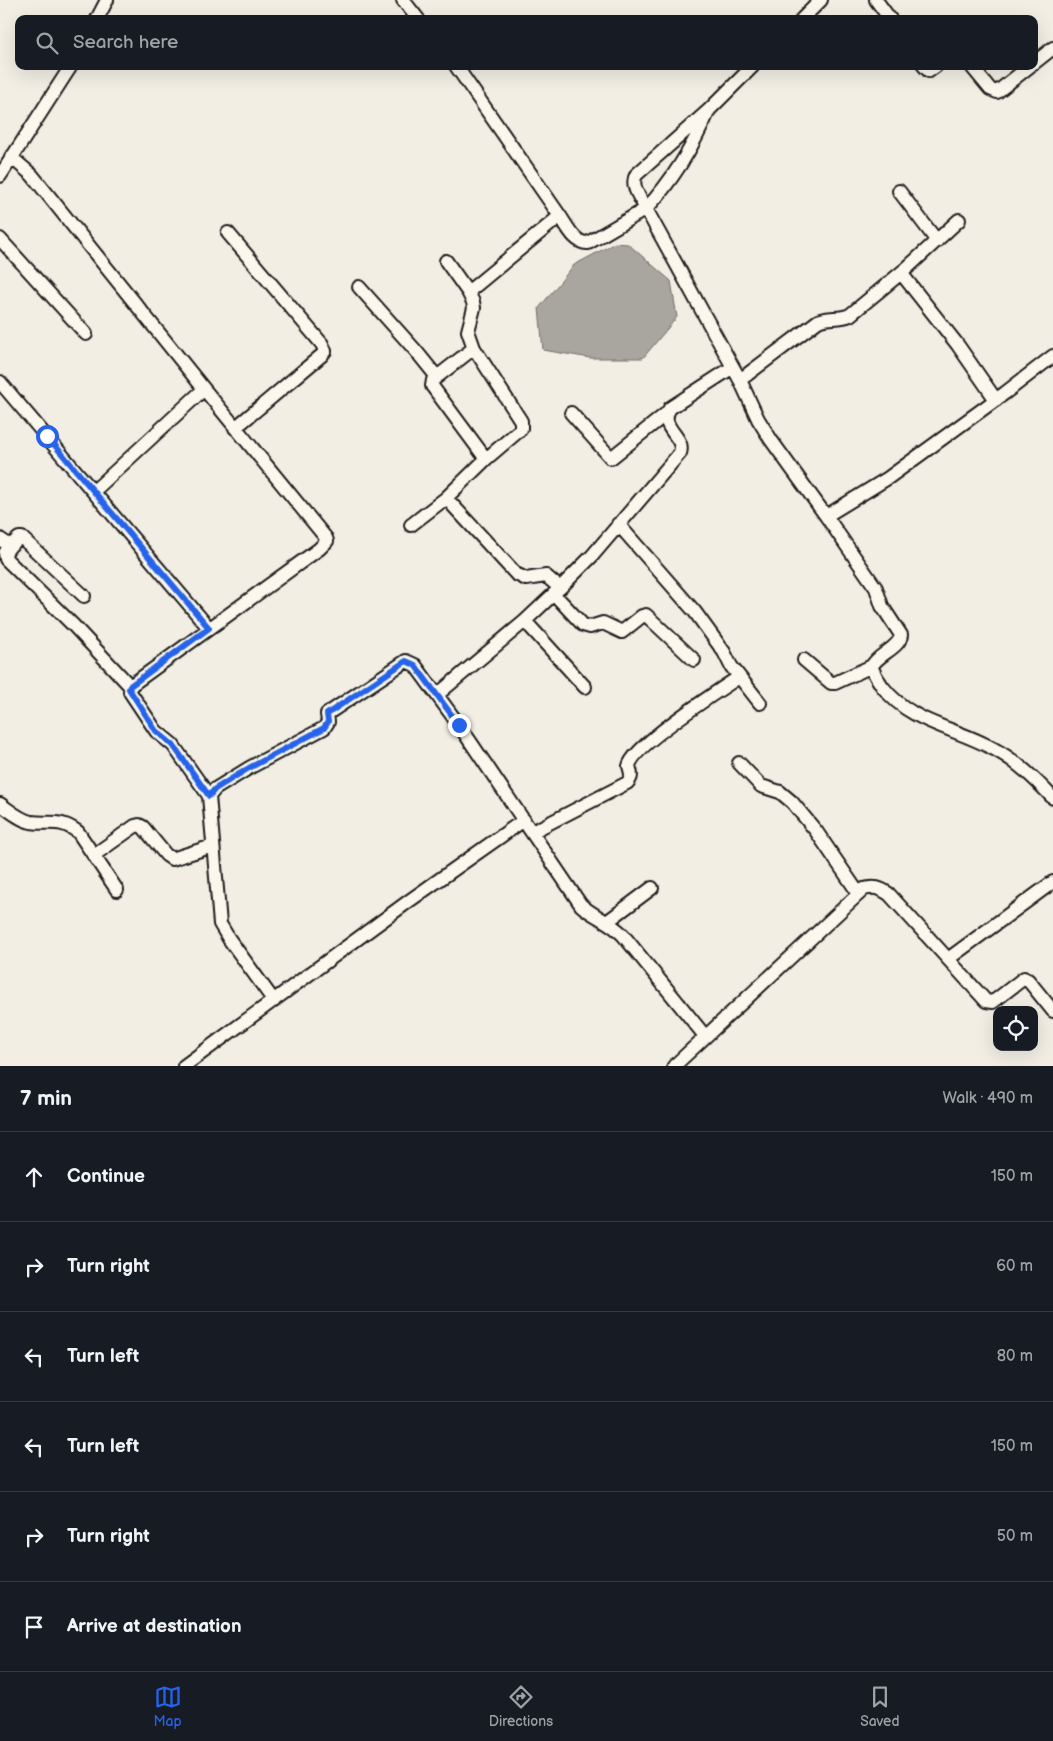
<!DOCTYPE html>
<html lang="en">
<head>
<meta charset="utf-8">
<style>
  body { margin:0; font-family:"Balsamiq Sans",sans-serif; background:#242831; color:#f1f3f6 }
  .controls { position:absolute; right:15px; bottom:15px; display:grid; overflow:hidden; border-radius:10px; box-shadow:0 5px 20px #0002 }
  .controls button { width:45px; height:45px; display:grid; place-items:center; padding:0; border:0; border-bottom:1px solid #363941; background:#171b24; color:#f1f3f6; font:25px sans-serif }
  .stop { position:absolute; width:15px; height:15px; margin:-11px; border:4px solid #2563eb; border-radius:50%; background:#fff }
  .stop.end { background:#2563eb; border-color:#fff; box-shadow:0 1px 5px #0008 }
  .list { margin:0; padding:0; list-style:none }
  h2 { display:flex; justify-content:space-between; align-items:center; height:65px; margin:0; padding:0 20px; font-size:21px }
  h2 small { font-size:16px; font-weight:400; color:#9ea1a6 }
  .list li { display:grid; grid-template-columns:32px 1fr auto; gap:15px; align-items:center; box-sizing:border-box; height:90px; padding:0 20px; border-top:1px solid #363941 }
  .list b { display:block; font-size:19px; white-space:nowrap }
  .list em { font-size:16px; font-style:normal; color:#9ea1a6 }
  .icon { flex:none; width:28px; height:28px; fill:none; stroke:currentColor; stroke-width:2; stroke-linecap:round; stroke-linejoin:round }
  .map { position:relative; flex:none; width:1053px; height:1066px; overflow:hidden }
  .search { position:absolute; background:#171b24; box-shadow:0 5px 20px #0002; left:15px; right:15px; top:15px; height:55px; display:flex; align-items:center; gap:12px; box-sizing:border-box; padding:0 18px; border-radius:10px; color:#9ea1a6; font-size:19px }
  .sheet { height:605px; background:#171b24 }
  nav { display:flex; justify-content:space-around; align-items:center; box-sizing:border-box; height:70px; border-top:1px solid #363941; background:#171b24; font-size:14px; color:#9ea1a6 }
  nav a { display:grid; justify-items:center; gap:2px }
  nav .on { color:#2563eb }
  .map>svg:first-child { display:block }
  .water { fill:#a9a6a0; stroke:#716f6b }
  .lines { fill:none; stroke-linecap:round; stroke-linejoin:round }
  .minor-casing { stroke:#1c1c1c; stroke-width:16 }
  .minor { stroke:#fbf7ec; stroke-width:12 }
  .route { stroke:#2563eb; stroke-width:6 }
</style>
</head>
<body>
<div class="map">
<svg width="1053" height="1066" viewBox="0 0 1053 1066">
  <rect width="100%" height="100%" fill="#f2eee4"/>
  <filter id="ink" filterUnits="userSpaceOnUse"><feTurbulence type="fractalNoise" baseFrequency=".02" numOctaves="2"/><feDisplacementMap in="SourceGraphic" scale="10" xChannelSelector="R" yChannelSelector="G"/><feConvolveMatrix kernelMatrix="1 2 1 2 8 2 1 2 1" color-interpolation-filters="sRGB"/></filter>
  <g filter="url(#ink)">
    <path class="water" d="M615,243L628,244L671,281L677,317L643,358H590L543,350L539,308L574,265Z"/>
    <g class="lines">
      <g class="minor-casing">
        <path id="minor" d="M403,0L418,19
          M876,0L890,19
          M97,19L107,0
          M802,19L821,0
          M1034,63L1053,48
          M456,66L560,216C567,226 575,244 588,243L646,209L740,380L758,419L771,440L826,516L888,478L1005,393L1053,356
          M924,66L929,71L936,66
          M971,66L990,89L997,92L1030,66
          M709,110C693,147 674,179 646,209C641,199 630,186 636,175L709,110L753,66
          M11,157L32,175L204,389L326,538L327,541L319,549L130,686
          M0,176L71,66
          M899,191L937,241
          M228,233L322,344L325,351L322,355L235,428
          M0,239L86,334
          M901,273L957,344L996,400
          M359,287L416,351L437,377
          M468,292L560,216
          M474,348L433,380L432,386L486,459
          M740,380L818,321C829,316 839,320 850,315L907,268L959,220
          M0,382L209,628
          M571,413L611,458L667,413
          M94,491L204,389
          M446,498L516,574L526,579L546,576L560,588
          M826,516L876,588L882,606L901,635C900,648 878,654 872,666C873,674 878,679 882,686C911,724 955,727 994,749C1017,761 1036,780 1053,798
          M618,524L695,612L724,652L731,666L760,703
          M411,525L446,498L486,459L521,429V421L474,348L468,331L474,308L473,302L468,292L446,261
          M0,539L10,546L5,553L6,559L74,626L130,686V692L156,731L173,745L209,796
          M10,546L19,538H22L84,596
          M554,594L583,625L590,627L603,623L622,632L642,616L646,615L694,660
          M525,621L585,687
          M804,660L831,683H835L872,666
          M437,695L525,621L560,588L592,556L680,453C686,436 657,428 670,408L733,367
          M739,763L761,786L780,792L792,802L816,831L859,894
          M0,804C9,810 20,820 31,822C51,825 59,818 78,832L117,890
          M532,832L627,783C633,777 631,773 629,766C633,746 718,691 739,677
          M94,855L135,826L139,825L143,827L166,855L172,859L213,846
          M608,921L652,888
          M948,959L1053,882
          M274,1001L229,939L220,924L209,796L215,789L249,768L324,728L328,722L327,714L406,661L415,665L459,725L581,905C594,917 610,921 623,935L705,1036
          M184,1066L409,901L524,820
          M674,1066L864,889C874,886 880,888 889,894L986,1001L993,1002L1024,978L1028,980L1053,1011"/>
      </g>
      <use href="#minor" class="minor"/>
    </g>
  </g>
  <g class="lines" filter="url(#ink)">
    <path class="route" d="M47,436L209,628L130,686L129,689L156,731L173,745L209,796L215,789L249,768L324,728L328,722L327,714L406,661L415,665L459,725"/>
  </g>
</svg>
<div class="controls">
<button><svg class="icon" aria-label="locate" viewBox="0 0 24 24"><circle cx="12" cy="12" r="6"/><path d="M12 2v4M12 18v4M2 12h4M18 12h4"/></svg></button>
</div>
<div class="stop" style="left:47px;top:436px"></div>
<div class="stop end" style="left:459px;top:725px"></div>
<div class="search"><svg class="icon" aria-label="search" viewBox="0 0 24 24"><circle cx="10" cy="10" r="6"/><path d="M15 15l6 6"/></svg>Search here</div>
</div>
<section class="sheet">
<h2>7 min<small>Walk · 490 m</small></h2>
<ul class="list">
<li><svg class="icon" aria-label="ahead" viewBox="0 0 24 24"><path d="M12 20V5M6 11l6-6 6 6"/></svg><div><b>Continue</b></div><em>150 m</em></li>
<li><svg class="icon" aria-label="right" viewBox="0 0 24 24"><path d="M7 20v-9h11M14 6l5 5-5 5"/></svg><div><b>Turn right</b></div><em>60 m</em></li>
<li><svg class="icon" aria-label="left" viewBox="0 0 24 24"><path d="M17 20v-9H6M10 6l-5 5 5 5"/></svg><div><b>Turn left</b></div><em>80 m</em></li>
<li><svg class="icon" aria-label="left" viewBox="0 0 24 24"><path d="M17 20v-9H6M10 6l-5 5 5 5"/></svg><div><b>Turn left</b></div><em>150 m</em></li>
<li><svg class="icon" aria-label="right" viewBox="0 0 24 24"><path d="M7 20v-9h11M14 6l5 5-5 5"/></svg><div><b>Turn right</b></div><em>50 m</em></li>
<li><svg class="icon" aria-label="arrive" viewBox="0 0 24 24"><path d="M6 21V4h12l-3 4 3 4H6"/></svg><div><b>Arrive at destination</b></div></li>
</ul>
</section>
<nav>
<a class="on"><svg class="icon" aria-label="map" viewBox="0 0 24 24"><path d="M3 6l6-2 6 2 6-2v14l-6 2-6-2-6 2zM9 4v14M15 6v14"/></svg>Map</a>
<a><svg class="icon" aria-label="directions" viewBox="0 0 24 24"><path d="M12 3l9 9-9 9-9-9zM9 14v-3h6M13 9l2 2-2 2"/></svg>Directions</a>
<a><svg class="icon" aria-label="saved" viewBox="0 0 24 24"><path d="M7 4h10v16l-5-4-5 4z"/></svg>Saved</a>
</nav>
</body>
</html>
